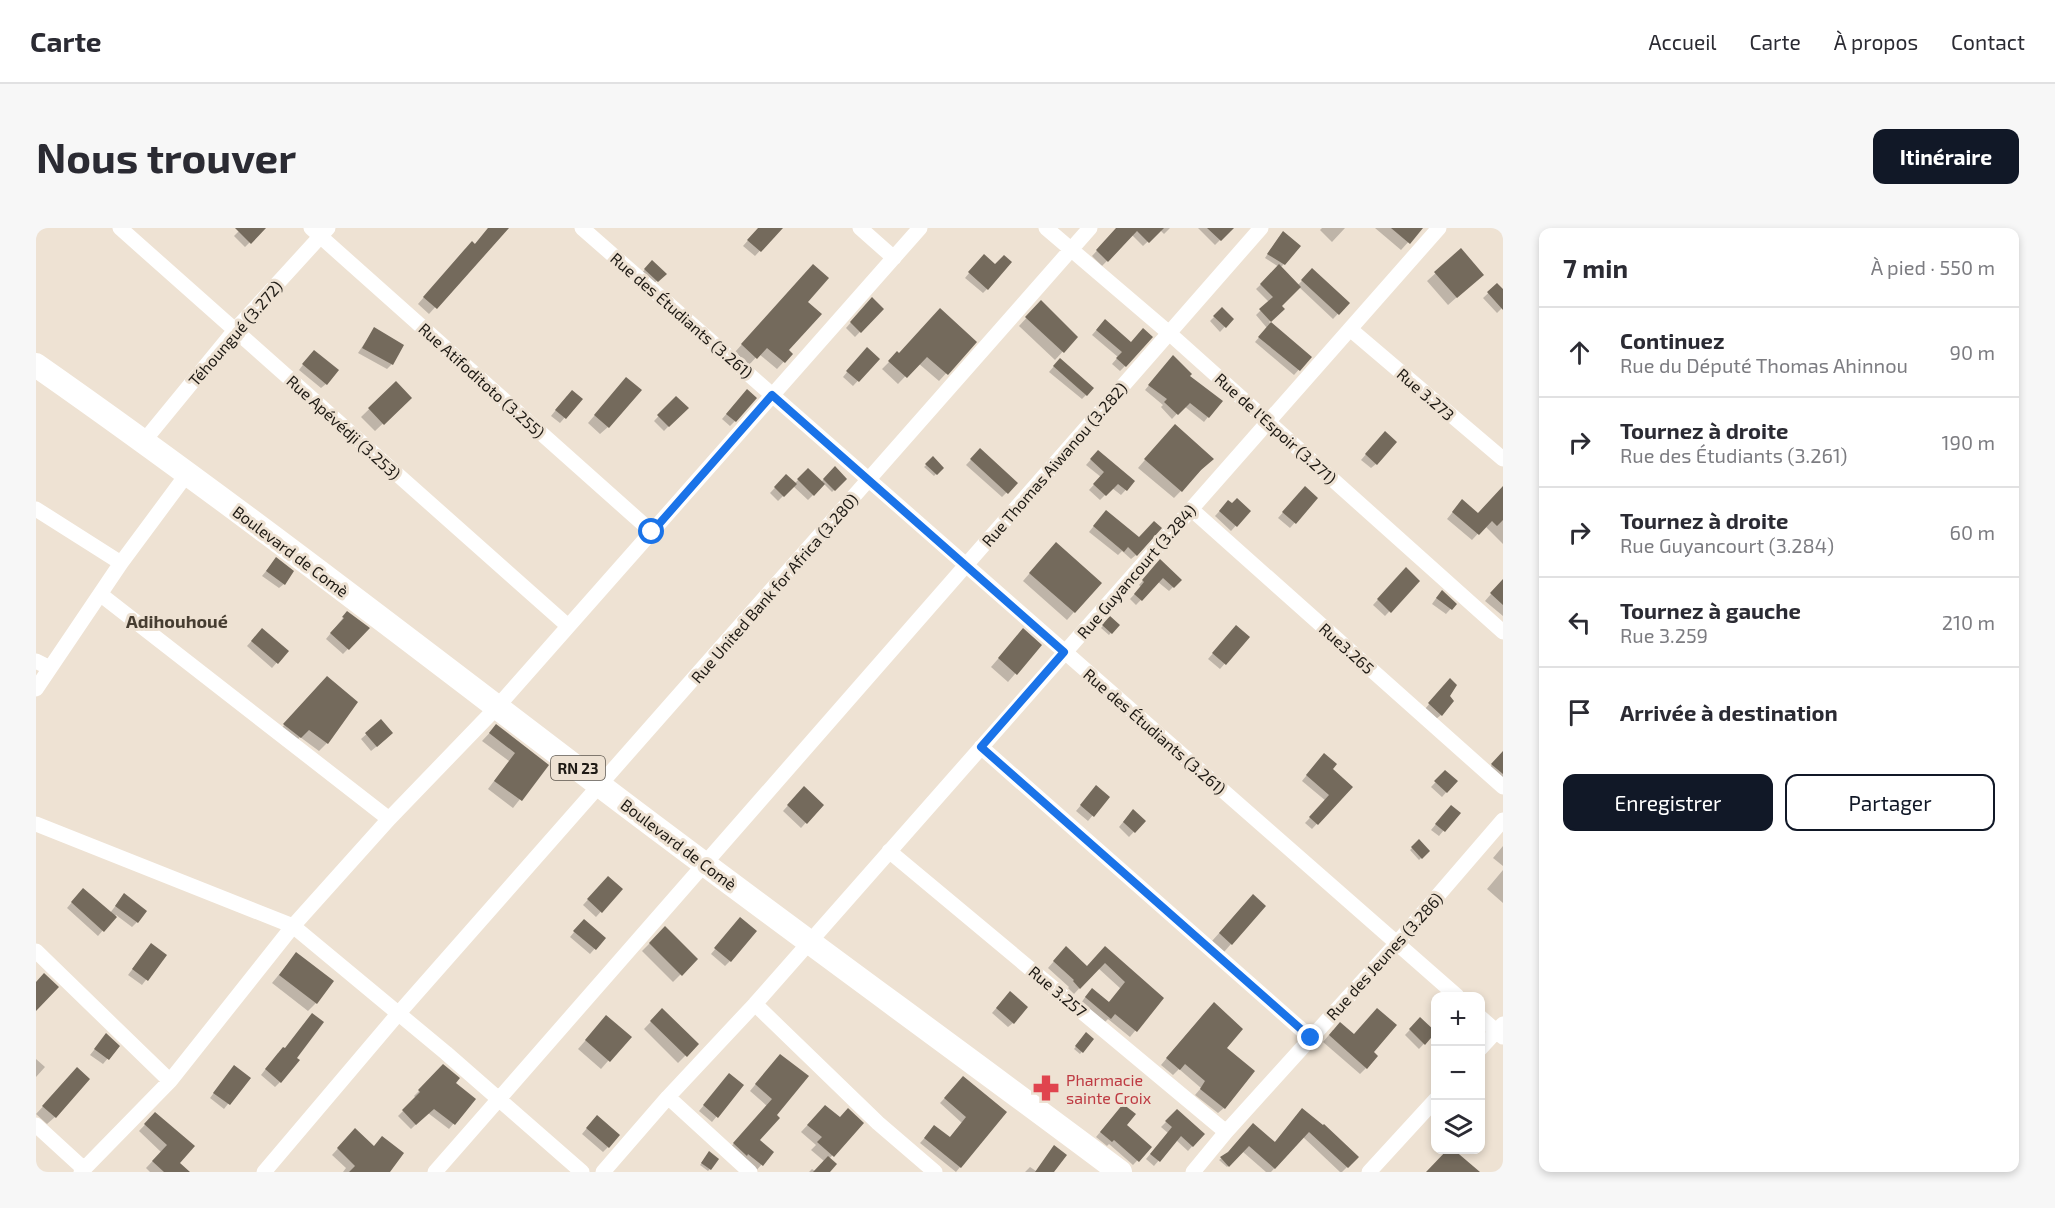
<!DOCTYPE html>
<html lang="fr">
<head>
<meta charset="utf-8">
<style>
  body { margin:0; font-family:"Exo 2",sans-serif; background:#f7f7f7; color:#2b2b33 }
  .controls { position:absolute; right:18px; bottom:18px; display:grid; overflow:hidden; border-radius:12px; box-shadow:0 3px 9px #0003 }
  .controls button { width:54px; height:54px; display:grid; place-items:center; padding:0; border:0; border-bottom:2px solid #e1e1e2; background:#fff; color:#2b2b33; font:30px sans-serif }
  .stop { position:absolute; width:18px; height:18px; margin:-14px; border:4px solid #1a73e8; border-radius:50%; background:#fff }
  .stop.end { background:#1a73e8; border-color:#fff; box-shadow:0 2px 6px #0008 }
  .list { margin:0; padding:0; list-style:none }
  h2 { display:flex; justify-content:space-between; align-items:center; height:78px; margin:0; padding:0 24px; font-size:26px }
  h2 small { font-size:20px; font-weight:400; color:#7c7c81 }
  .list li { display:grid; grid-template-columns:39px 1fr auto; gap:18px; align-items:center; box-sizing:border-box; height:90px; padding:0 24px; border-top:2px solid #e1e1e2 }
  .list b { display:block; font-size:22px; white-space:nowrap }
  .list p { margin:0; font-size:20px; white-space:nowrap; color:#7c7c81 }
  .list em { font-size:20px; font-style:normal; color:#7c7c81 }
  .actions { display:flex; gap:12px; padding:18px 24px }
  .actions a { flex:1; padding:14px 0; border:2px solid #111827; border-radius:12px; text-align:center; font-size:21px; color:#111827 }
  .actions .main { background:#111827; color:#fff }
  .icon { flex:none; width:33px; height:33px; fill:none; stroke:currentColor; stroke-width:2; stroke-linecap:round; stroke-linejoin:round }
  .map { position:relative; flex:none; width:1467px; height:944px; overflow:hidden; border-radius:12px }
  header { display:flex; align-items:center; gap:36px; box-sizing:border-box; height:84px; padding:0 30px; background:#fff; border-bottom:2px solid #e1e1e2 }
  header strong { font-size:28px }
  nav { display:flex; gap:33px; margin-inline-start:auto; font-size:21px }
  .intro { display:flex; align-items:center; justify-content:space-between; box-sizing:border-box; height:144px; padding:0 36px }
  h1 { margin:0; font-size:42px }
  .button { padding:15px 27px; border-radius:12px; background:#111827; color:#fff; font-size:21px; font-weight:700 }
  main { display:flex; gap:36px; padding:0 36px }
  aside { flex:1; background:#fff; border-radius:12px; box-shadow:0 3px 9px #0003 }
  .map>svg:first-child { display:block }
  .shadow { fill:#0003 }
  .building { fill:#746a5c }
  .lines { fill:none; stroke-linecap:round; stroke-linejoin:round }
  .minor { stroke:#fff; stroke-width:15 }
  .primary { stroke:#fff; stroke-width:24 }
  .route { stroke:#1a73e8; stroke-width:8 }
  .labels { text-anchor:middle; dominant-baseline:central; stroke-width:6; stroke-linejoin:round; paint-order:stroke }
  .shield { fill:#eee2d3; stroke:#5c564d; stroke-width:1.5 }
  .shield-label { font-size:15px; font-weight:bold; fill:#1e1a14 }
  .street-label { font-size:16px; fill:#1e1a14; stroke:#eee2d3 }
  .health-label { font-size:16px; fill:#be3a42; stroke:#eee2d3; text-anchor:start }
  .neighbourhood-label { font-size:18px; font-weight:bold; fill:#463d31; stroke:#eee2d3 }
</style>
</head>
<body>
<header>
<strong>Carte</strong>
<nav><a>Accueil</a><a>Carte</a><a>À propos</a><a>Contact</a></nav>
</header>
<div class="intro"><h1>Nous trouver</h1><a class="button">Itinéraire</a></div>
<main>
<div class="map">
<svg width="1467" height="944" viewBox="0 0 1467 944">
  <rect width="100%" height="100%" fill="#eee2d3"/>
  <path class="shadow" d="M206,0H228L209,19L198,8Z
    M452,0H471L393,86L382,76L429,21L438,17Z
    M723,0H745L719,28L707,18Z
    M1082,0H1134L1128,6L1124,2L1107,18L1096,7L1066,38L1056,28Z
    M1162,0H1196L1179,17Z
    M1286,0H1309L1296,14L1284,2Z
    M1339,0H1385L1365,22Z
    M1243,9L1248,36L1244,40L1261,58L1276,42L1312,75L1297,91L1263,59L1244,78L1247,81L1233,94L1274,129L1258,147L1219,114L1231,100L1220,87L1233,74L1220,61L1243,39L1229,30Z
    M1425,22L1438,54L1412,77L1391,53Z
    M943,33L951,61L947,65L929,50Z
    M611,39L624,50L616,57L604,47Z
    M770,45V74L751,122L755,126L741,141L723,126L713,137L699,124Z
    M1461,57L1467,64V79L1461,85L1447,70Z
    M1005,74L1040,109L1019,132L983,98Z
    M831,76L846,81L819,109L810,100Z
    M1186,81L1196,91L1184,104L1174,93Z
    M1064,98L1094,115L1089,138L1084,143L1076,136L1082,129L1056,107Z
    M338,101L356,136L351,141L322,125Z
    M939,114L903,153L882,135L862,156L846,141L861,126Z
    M826,126L842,131L817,158L807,149Z
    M273,129L290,156L285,160L263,142Z
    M1133,133L1152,148L1172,189L1168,194L1148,178L1136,191L1125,179L1127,177L1109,162Z
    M1019,137L1050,167L1046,171L1013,144Z
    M360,155L374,170L339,203L325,189Z
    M583,159L572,199L564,206L552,195Z
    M531,168L545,171L524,195L515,188Z
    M706,168L699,193L694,198L686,191Z
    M640,170L650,180L628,203L618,193Z
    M1132,205L1169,238L1138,270L1102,240Z
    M1344,210L1340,236L1335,240L1325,232Z
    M944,222L980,255L966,269L930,237Z
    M1057,229L1097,254L1085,267L1076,260L1064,272L1053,262L1065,249L1050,237Z
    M897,231L906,240L898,248L888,239Z
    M799,240L809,251L796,264L788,256L772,272L757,258L742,273L734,265L750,248L758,256L772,242L785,254Z
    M1467,261V316L1449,298L1436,312L1411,291L1420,280L1442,287Z
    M1264,265L1280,271L1254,300L1242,290Z
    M1192,274L1213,283L1195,303L1179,288Z
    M1065,289L1100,327L1095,331L1086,323L1082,327L1053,304Z
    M1012,324L1038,384L1031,392L987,353Z
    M240,331L248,356L243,360L226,348Z
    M1120,338L1144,352L1133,363L1122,354L1100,377L1094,371L1105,359L1103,357Z
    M1370,341L1382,353L1349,388L1337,377Z
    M1467,352V388L1449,373Z
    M1401,369L1419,376L1410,386L1396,376Z
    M311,385L332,400L307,426L290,411Z
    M1074,390L1082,397L1073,407L1065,400Z
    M1195,404L1212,409L1184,441L1172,431Z
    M221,407L251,423L236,440L211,418Z
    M980,410L1004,417L972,454L955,439Z
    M1409,457L1412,468L1405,487L1400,491L1389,481Z
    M283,458L291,515L283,523L264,509L257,517L241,505Z
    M345,493L351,510L335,523L325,511Z
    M460,498L511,537L477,580L452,561L473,533L446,513Z
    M1467,524V555L1452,541Z
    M1283,532L1315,559L1276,601L1269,595L1290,573L1266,553Z
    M1409,544L1420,553L1406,569L1395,559Z
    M768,560L786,577L765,600L747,583Z
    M1056,564L1072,569L1052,593L1040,583Z
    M1410,584L1422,585L1403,608L1395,602Z
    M1092,588L1108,593L1093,609L1083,599Z
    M1383,613L1392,623L1383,632L1374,622Z
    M1467,618V638L1457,630Z
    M1467,642V675L1451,661Z
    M572,650L585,661L560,689L547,677Z
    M42,667L74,685L84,672L101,694L96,699L80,687L62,708L31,680Z
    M1209,676L1195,716L1188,724L1176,713Z
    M700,696L694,733L689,738L675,726Z
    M543,698L568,710L554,726L534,709Z
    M629,700L660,731L637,754L606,723Z
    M1069,720L1126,770L1094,809L1072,791L1068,795L1045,775L1050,768L1072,775L1085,761L1062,740L1038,766L1032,760L1033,759L1012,740L1024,726L1051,740Z
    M111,722L129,727L106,757L92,747Z
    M260,726L280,775L272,783L236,755Z
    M969,770L977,795L972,799L956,785Z
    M1172,781L1190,820L1188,880L1182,885L1159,867L1165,860L1143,841L1137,847L1125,837Z
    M626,782L661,816L642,835L608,801Z
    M1384,791L1398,805L1383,821L1369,807Z
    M563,797L593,809L565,841L542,821Z
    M1297,802L1330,840L1324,846L1287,814Z
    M1050,806L1056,811L1044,826L1038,821Z
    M66,812L82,818L67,836L54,827Z
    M242,825L244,854L239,859L225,847Z
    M0,831L9,839L0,849Z
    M738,834L739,888L722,913L736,924L720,943L692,922L731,878L714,863Z
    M408,838L418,855L438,871L413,901L392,885L375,901L362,888L380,870L378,868Z
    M193,844L212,850L188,881L174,870Z
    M34,849L19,889L11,896L0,886Z
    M689,852L706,858L676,894L663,883Z
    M923,855L969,884L920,944L884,915L894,904L913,910L926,895L904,875Z
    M1083,882L1089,897L1114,919L1097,937L1073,916L1071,918L1060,909Z
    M1141,883L1167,906L1152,923L1140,912L1118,938L1110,931L1132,905L1125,899Z
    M119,886L142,935L152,944H114L110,940L125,924L103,903Z
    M782,886L826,896L793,931L792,944H773L776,941L779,943L788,933L775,922L780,917L765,904Z
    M1260,888L1321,929L1306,944H1304L1267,909L1235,944H1230L1199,917L1238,915Z
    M556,894L572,919L567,924L546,906Z
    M319,902L352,944H307L310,940L296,927Z
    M1195,923L1201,929L1191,939L1183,932Z
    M673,925L674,941L672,943L664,937Z
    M994,939L1000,943L1016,944H989Z"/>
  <path class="building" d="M199,0H230L215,16Z
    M452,0H473L401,81L387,69L436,13L439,16Z
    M722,0H747L725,24L711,12Z
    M1080,0H1128L1113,15L1101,3L1072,34L1060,22Z
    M1171,0H1198L1185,13Z
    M1355,0H1387L1374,16Z
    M1247,3L1265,18L1249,37L1231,26Z
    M1425,20L1448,47L1421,70L1398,44Z
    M948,26L959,36L968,27L976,34L952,62L932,44Z
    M616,32L631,46L622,54L608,41Z
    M777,36L793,50L772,74L786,86L753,122L757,126L749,135L731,120L721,131L705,116Z
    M1243,36L1265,59L1246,78L1249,81L1235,94L1223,81L1237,69L1224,56Z
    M1276,40L1314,75L1303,87L1265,52Z
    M1461,55L1467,61V82L1451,64Z
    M836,69L848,81L825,105L814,94Z
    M1005,72L1042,109L1028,125L989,89Z
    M1186,79L1198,91L1190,100L1177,88Z
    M904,80L941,114L912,147L891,129L871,150L852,133L861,123L863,125Z
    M1069,91L1095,114L1107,100L1117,109L1090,139L1080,130L1086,124L1060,102Z
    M1235,94L1276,129L1264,143L1222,109Z
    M338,99L368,117L357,137L326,120Z
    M831,119L844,131L823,154L810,143Z
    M278,122L303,142L291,157L266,136Z
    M1137,127L1156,146L1154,148L1187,173L1173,190L1154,175L1142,187L1128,174L1131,171L1112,157Z
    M1024,130L1058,160L1051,168L1017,138Z
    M590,149L606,162L573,200L558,187Z
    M360,153L376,170L348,197L332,180Z
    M711,161L721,170L700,194L690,186Z
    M536,162L547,171L530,191L519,182Z
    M640,168L653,180L633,199L621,187Z
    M1139,196L1178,231L1165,242L1146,264L1108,231Z
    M1349,203L1361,214L1341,237L1329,226Z
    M944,220L982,255L972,266L934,231Z
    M1062,222L1099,253L1091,263L1082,256L1070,268L1057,256L1068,244L1054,231Z
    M897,228L908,240L901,247L889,236Z
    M799,238L811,251L799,263L787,251Z
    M772,240L789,256L778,268L761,251Z
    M750,246L761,256L748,269L738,259Z
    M1269,258L1282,270L1260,296L1246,284Z
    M1467,258V292L1461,298L1456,293L1443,307L1416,284L1426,271L1442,285Z
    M1201,270L1215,283L1201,299L1183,283L1192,272L1196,275Z
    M1070,282L1103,309L1118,293L1126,300L1101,328L1092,319L1088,324L1057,298Z
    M1020,314L1066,355L1039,385L993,345Z
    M240,329L258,343L249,357L230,343Z
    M1124,331L1146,352L1138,360L1127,350L1106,373L1098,366L1108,354L1106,352Z
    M1370,339L1384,353L1355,385L1341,371Z
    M1467,351V377L1454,365Z
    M1406,362L1421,376L1416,382L1400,370Z
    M311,383L334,400L313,422L294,405L308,390L306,389Z
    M1074,388L1084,397L1076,406L1066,397Z
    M1200,397L1214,409L1190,437L1176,425Z
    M226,400L253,423L242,436L215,413Z
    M987,400L1006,417L981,447L962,430Z
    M291,448L322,474L292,516L273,502L265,510L247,496Z
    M1414,450L1421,457L1414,468L1418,473L1406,488L1392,475Z
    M345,491L357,505L341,519L329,505Z
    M460,496L513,537L486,573L458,553L479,525L453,505Z
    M1467,523V546L1455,536Z
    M1288,525L1301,536L1297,541L1317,559L1282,597L1273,589L1293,567L1270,547Z
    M1409,542L1422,553L1411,565L1398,553Z
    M1060,557L1074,569L1058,589L1044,577Z
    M768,558L788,577L771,596L751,577Z
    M1415,577L1425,585L1409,604L1399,596Z
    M1097,581L1110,593L1099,605L1087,594Z
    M1383,611L1394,623L1386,631L1375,619Z
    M572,648L587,661L566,685L551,671Z
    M47,660L81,689L68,704L35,674Z
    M88,665L111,683L102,695L79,678Z
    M1217,666L1230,678L1196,717L1183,705Z
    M704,689L721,703L695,734L678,720Z
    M548,691L570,710L560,722L537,703Z
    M629,698L662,731L646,748L613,715Z
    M115,715L131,727L112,753L96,741Z
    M1030,718L1051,738L1069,718L1128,770L1101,804L1079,786L1075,791L1049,769L1056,760L1073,774L1089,754L1069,735L1044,761L1037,753L1038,752L1017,733Z
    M260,724L298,753L281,776L243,747Z
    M8,745L23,759L0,783V754Z
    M974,763L992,779L978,796L960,780Z
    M1178,774L1207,801L1191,820L1219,843L1189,881L1164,861L1169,853L1149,836L1144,842L1130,830Z
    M626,780L663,816L651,829L614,793Z
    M1341,780L1361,797L1338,824L1342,828L1331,841L1293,807L1304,794L1318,806Z
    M276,785L288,794L261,830L264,832L245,855L229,841L247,819L249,820Z
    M570,787L596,809L574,834L549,812Z
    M1384,789L1400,804L1389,817L1373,801Z
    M1050,804L1058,811L1047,825L1039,818Z
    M70,805L84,818L73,832L58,821Z
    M744,826L773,848L741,887L744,890L724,912L738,924L727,938L712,926L711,928L697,915L736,871L719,856Z
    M407,836L424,850L420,855L440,871L419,897L398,881L380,897L366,882L384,864L382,862Z
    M198,837L215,850L194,877L177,865Z
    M41,839L54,851L20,890L6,878Z
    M693,845L708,857L682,890L667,877Z
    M927,848L971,884L925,940L888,910L898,897L914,909L930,889L908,870Z
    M1087,876L1100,886L1091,897L1116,919L1103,934L1078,912L1076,914L1064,904Z
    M789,877L804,889L812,880L828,895L798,929L781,914L786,909L771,897Z
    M1266,880L1287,897L1288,896L1323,929L1312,940L1273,904L1239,941L1213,918L1193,939L1184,929L1192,924L1217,895L1239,914Z
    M1141,881L1169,906L1157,919L1145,908L1124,934L1114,926L1136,899L1129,893Z
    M119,884L159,918L144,935L154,944H128L116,933L131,917L108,896Z
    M561,887L584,907L573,920L550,900Z
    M319,900L338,918L346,908L368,925L354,944H313L319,938L301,920Z
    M1018,917L1031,927L1018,944H999Z
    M1412,921H1417L1444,944H1390Z
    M673,923L683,931L675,942L665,935Z
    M792,928L801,936L794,944H777Z"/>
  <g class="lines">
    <path class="minor" d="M84,0L532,398
      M275,0L616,304
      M546,0L1421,768
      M824,0L858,30
      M1010,0L1133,105L1467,404
      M1314,101L1467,231
      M108,213L199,102L292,0
      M0,281L85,335
      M1155,281L1467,559
      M64,366L353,591
      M0,433L14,440
      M0,461L85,335L151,246
      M945,519L1275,810
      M0,596L257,698L410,825L546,944
      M853,623L1190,904
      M0,723L134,853
      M719,776L842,895L899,944
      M1444,789L1467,809
      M1444,821L1467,796
      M632,869L714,944
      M0,897L48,941
      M45,944L134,853L257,698L353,591L462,478L884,0
      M228,944L362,786L1054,0
      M399,944L1225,0
      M567,944L632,869L719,776L1403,0
      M1157,944L1190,904L1361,715L1467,592
      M1333,944L1400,871"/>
    <path class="primary" d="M0,137C193,272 379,417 566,559C737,689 912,815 1084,944"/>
  </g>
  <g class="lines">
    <path class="route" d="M616,304L736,167L1028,424L945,519L1275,810"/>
  </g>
  <defs>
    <g id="pharmacy-bare" transform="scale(2.07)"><path d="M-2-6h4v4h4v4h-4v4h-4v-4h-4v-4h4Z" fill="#e0444e" stroke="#eee2d3" stroke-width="2.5" paint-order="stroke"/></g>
  </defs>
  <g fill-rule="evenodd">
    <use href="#pharmacy-bare" x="1010" y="860"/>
  </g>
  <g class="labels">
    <rect class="shield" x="515" y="528" width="54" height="24" rx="4.5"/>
    <g class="shield-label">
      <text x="542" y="540">RN 23</text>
    </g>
    <g class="street-label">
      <text transform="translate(646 87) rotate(41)">Rue des Étudiants (3.261)</text>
      <text transform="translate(199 105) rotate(-49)">Téhoungué (3.272)</text>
      <text transform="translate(446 152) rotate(42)">Rue Atifoditoto (3.255)</text>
      <text transform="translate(1390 166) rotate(41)">Rue 3.273</text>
      <text transform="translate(308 199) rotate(42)">Rue Apévédji (3.253)</text>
      <text transform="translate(1240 200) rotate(42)">Rue de l'Espoir (3.271)</text>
      <text transform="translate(1018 236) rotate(-49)">Rue Thomas Aiwanou (3.282)</text>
      <text transform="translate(255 323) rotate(37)">Boulevard de Comè</text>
      <text transform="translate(1100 343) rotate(-49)">Rue Guyancourt (3.284)</text>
      <text transform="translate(738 360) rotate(-49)">Rue United Bank for Africa (3.280)</text>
      <text transform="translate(1311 420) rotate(42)">Rue3.265</text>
      <text transform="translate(1119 503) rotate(41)">Rue des Étudiants (3.261)</text>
      <text transform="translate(643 616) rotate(37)">Boulevard de Comè</text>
      <text transform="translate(1348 728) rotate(-48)">Rue des Jeunes (3.286)</text>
      <text transform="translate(1022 763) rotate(40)">Rue 3.257</text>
    </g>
    <g class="health-label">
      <text x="1030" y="851">Pharmacie<tspan x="1030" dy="18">sainte Croix</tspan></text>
    </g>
    <g class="neighbourhood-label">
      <text x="141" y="393">Adihouhoué</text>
    </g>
  </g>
</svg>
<div class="controls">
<button>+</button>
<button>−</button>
<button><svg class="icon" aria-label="layers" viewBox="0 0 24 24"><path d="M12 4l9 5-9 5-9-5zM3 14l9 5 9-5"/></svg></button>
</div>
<div class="stop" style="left:616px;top:304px"></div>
<div class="stop end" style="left:1275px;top:810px"></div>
</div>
<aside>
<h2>7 min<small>À pied · 550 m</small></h2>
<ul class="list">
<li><svg class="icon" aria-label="ahead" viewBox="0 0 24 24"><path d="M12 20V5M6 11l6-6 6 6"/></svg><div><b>Continuez</b><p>Rue du Député Thomas Ahinnou</p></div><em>90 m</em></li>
<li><svg class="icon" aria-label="right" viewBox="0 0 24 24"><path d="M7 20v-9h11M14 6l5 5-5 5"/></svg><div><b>Tournez à droite</b><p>Rue des Étudiants (3.261)</p></div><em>190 m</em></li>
<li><svg class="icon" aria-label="right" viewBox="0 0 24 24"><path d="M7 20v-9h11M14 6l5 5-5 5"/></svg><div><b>Tournez à droite</b><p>Rue Guyancourt (3.284)</p></div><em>60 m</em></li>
<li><svg class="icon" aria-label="left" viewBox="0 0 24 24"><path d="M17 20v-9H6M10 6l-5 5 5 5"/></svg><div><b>Tournez à gauche</b><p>Rue 3.259</p></div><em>210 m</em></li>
<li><svg class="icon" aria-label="arrive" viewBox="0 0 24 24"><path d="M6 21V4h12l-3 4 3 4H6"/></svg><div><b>Arrivée à destination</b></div></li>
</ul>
<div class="actions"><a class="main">Enregistrer</a><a>Partager</a></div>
</aside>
</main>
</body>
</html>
